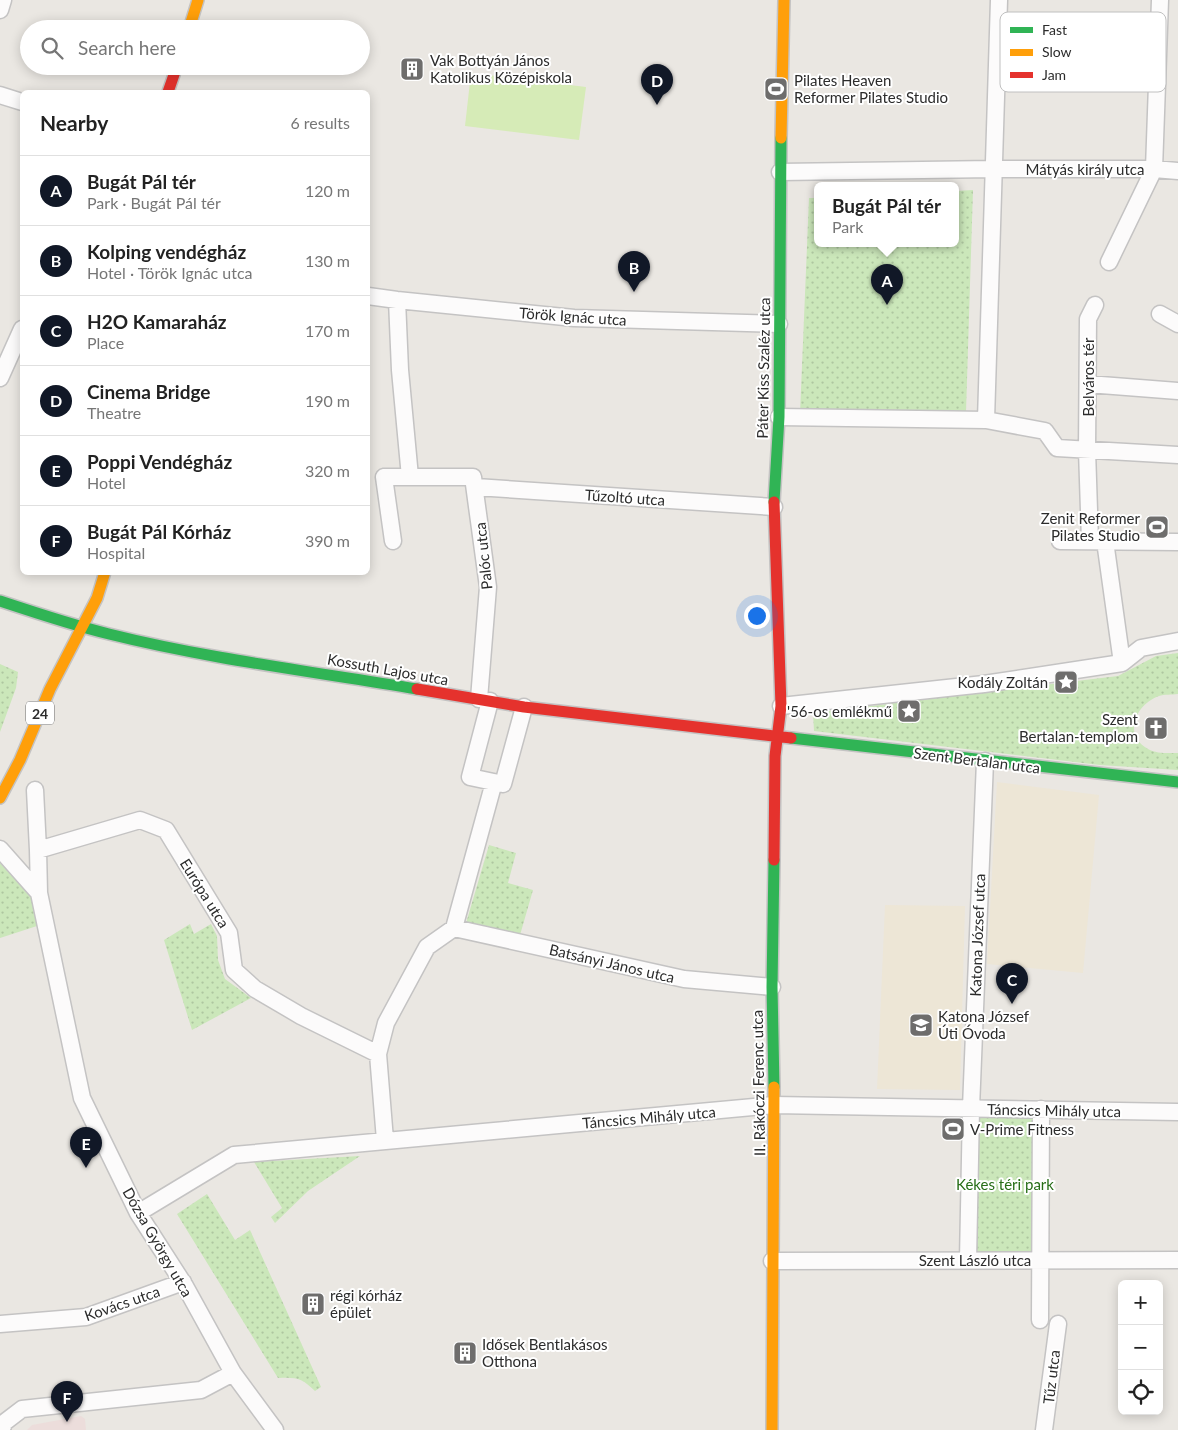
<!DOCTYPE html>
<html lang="en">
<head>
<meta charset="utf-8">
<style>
  body { margin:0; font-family:Lato,sans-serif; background:#f6f6f6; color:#222 }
  .controls { position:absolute; right:15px; bottom:15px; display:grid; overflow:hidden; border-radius:8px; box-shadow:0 2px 12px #0003 }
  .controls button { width:45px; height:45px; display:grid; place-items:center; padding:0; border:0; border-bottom:1px solid #e0e0e0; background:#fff; color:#222; font:25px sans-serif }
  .you { position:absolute; left:756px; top:615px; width:18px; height:18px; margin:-12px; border:4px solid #fff; border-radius:50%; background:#1a73e8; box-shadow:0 0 0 8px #1a73e833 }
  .badge { display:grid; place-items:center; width:32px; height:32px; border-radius:50%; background:#111827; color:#fff; font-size:16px; font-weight:700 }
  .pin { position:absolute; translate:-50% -41px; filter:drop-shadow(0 1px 2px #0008) }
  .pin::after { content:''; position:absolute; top:26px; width:18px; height:15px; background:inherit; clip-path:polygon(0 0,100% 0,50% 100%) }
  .popup { position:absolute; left:814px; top:182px; width:145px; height:65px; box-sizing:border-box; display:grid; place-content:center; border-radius:8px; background:#fff; filter:drop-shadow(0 1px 4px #0005); font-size:16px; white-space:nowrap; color:#767676 }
  .popup b { font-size:19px; color:#222 }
  .popup::after { content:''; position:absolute; left:50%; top:100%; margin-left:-10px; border:10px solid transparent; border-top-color:#fff }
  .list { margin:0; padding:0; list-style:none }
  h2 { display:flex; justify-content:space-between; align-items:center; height:65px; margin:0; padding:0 20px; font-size:21px }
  h2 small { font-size:16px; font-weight:400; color:#767676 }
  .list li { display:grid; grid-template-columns:32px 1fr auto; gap:15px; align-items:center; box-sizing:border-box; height:70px; padding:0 20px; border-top:1px solid #e0e0e0 }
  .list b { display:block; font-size:19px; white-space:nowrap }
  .list p { margin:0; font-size:16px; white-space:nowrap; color:#767676 }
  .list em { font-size:16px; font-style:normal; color:#767676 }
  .icon { flex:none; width:28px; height:28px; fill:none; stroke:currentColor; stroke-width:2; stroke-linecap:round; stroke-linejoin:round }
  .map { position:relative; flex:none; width:1178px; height:1430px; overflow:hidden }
  .search { position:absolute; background:#fff; box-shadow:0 2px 12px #0003; left:20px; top:20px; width:350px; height:55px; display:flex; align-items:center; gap:12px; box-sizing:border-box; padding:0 18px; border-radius:28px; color:#767676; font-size:19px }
  .panel { position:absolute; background:#fff; box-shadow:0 2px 12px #0003; left:20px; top:90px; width:350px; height:485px; border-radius:8px }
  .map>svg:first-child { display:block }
  .education { fill:#ede6d6 }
  .medical { fill:#ecdddb }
  .green { fill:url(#green-dots) }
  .pitch { fill:#d6ebb7 }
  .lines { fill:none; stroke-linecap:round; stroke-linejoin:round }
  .street-casing { stroke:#c4c3c3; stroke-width:19 }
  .fast-casing { stroke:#c4c3c3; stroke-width:14 }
  .slow-casing { stroke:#c4c3c3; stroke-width:14 }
  .jam-casing { stroke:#c4c3c3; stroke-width:14 }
  .street { stroke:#fcfbfb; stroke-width:16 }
  .fast { stroke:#30b455; stroke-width:11 }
  .slow { stroke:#ff9f0a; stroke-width:11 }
  .jam { stroke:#e5322d; stroke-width:11 }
  .labels { text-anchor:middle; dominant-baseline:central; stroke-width:4; stroke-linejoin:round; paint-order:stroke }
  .shield { fill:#fff; stroke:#6b6b6b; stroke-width:1 }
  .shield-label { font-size:14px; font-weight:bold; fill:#2c2c2c }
  .poi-label { font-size:15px; fill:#2c2c2c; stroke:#fff; text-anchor:start }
  .street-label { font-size:15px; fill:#2c2c2c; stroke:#fff }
  .park-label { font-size:15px; fill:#286e18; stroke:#fff }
  .key { fill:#fff; stroke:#c0c0c0; stroke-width:1 }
  .key-label { font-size:14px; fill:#2c2c2c }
</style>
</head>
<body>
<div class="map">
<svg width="1178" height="1430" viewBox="0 0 1178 1430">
  <defs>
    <pattern id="green-dots" width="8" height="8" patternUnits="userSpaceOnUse" patternTransform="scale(1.25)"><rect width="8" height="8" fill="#cbe7ba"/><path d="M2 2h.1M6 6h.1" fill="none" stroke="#aec6a0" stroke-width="1.8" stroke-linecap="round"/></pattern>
  </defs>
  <rect width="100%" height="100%" fill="#eae7e2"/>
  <path class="education" d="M997,782L1099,795L1083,973L987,964Z
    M885,905L965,906L960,1090L877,1089Z"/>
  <path class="medical" d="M81,1416L85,1419L86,1430H27L32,1425Z"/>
  <path class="green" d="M973,190L966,412L800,414L809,198H818V244H956V191Z
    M1178,653V694C1172,695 1164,694 1159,696C1136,704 1122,735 1148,749C1157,754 1168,753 1178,753V770L1100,765L814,731L813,713L1118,676L1156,656Z
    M0,664L18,672L16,688L0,732Z
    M489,845L516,853L508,883L533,890L518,942L464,930Z
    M0,863L31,896L37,926L0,938Z
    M190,924L194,934L211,924L217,936L218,960L225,979L251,998L192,1030L164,940Z
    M971,1108L1041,1109L1040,1260H968Z
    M360,1156L308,1191L275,1223L271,1217L282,1208L254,1162Z
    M207,1194L235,1240L250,1230L321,1387L315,1391C302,1378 296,1377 278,1378L177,1214Z"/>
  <path class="pitch" d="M471,73L586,87L579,140L465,126Z"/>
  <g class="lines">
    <g class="street-casing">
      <path id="street" d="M0,10L3,0
        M998,41L1158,49
        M0,95L22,102
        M780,172L993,169H1154L1178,171
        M1109,262L1154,169L1160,0
        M368,296L397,300L574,318L779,324
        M397,300L400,370L410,477
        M1160,314L1178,324
        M0,378L22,329
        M1088,384L1178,391
        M779,417L986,420L999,0
        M986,420L1045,431L1057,448L1178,455
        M476,487L774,507
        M393,541L384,477H473L488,587L479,699
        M1060,541L1178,542
        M1090,541L1087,450L1088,319L1095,305
        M1105,541L1122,663
        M490,701L470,777L503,784L524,707
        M781,706L984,684L1122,663L1141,648L1178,641
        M35,790L38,850
        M0,849L39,893L82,1098L138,1213L185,1286L233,1373L275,1430
        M39,893L38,850L140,820L166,830L229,933L234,970L255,989L301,1016L378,1054
        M454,928L684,979L772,987
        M385,1140L378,1054L386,1023L427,947L454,928L494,782
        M138,1213L234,1155L774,1105L1178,1112
        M968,1260L971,1108L985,761
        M772,1261L1178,1260
        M1040,1320L1041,1109
        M0,1324L86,1317L183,1282
        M1,1430L5,1422L22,1409L201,1390L233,1373
        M1044,1430L1058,1324"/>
    </g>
    <g class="fast-casing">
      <path id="fast" d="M774,502L779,417L781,138
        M0,601C36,613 72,625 109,634C209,659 316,672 417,689
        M791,738L1178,782
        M774,860L772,987L774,1087"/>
    </g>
    <g class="slow-casing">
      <path id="slow" d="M189,29L198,0
        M781,138L784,0
        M0,798L20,760L50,689L97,598L105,572
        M772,1430L774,1087"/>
    </g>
    <g class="jam-casing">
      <path id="jam" d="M168,92L177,66
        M417,689L524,707L791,738
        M774,860L775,756L781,706L774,502"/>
    </g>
    <use href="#street" class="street"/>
    <use href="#fast" class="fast"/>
    <use href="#slow" class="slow"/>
    <use href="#jam" class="jam"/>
  </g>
  <defs>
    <g id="building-square" transform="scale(1.25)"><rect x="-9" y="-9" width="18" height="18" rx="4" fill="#6e6d6c" stroke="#fff"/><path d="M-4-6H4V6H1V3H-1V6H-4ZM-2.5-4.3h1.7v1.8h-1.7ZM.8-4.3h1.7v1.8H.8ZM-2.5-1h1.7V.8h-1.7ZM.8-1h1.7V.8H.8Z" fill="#fff"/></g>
    <g id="stadium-square" transform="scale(1.25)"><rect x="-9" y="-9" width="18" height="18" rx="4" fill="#6e6d6c" stroke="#fff"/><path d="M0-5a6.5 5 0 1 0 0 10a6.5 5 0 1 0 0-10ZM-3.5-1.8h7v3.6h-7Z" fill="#fff"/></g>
    <g id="sight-square" transform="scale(1.25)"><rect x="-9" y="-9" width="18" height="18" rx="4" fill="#6e6d6c" stroke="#fff"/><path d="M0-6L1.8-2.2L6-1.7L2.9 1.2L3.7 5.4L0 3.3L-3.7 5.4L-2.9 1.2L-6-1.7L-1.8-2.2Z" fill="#fff"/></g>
    <g id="church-square" transform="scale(1.25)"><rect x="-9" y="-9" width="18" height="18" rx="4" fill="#6e6d6c" stroke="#fff"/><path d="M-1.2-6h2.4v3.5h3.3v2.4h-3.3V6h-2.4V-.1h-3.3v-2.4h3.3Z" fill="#fff"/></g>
    <g id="school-square" transform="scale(1.25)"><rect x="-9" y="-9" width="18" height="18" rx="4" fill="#6e6d6c" stroke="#fff"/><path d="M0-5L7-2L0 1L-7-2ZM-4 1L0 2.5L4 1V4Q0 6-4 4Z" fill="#fff"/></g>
  </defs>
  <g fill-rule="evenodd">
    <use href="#building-square" x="412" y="69"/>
    <use href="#stadium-square" x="776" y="89"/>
    <use href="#stadium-square" x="1157" y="527"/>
    <use href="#sight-square" x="1066" y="682"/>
    <use href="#sight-square" x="909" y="711"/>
    <use href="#church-square" x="1156" y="728"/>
    <use href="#school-square" x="921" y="1025"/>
    <use href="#stadium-square" x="953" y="1129"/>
    <use href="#building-square" x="313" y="1304"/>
    <use href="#building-square" x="465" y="1353"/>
  </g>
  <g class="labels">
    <rect class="shield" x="26" y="701.5" width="28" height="23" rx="4"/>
    <g class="shield-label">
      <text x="40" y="713">24</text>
    </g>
    <g class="poi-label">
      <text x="430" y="60">Vak Bottyán János<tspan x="430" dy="17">Katolikus Középiskola</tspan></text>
      <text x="794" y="80">Pilates Heaven<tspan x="794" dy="17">Reformer Pilates Studio</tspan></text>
      <text x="1140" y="518" text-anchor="end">Zenit Reformer<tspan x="1140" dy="17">Pilates Studio</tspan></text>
      <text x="1048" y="682" text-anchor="end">Kodály Zoltán</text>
      <text x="892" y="711" text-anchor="end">'56-os emlékmű</text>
      <text x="1138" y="719" text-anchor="end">Szent<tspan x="1138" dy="17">Bertalan-templom</tspan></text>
      <text x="938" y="1016">Katona József<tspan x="938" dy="17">Úti Óvoda</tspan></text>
      <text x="970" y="1129">V-Prime Fitness</text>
      <text x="330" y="1295">régi kórház<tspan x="330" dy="17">épület</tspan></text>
      <text x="482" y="1344">Idősek Bentlakásos<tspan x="482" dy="17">Otthona</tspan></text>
    </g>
    <g class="street-label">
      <text x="1085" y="169">Mátyás király utca</text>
      <text transform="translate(573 316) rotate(4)">Török Ignác utca</text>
      <text transform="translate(763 368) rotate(-89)">Páter Kiss Szaléz utca</text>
      <text transform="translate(1088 377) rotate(-90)">Belváros tér</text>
      <text transform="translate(625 497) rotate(4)">Tűzoltó utca</text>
      <text transform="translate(483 556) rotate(-96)">Palóc utca</text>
      <text transform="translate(388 669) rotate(10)">Kossuth Lajos utca</text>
      <text transform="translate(977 760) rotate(7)">Szent Bertalan utca</text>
      <text transform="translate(205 893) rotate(58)">Európa utca</text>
      <text transform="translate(977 935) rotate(-88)">Katona József utca</text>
      <text transform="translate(612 963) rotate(13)">Batsányi János utca</text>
      <text transform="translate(758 1083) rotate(-91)">II. Rákóczi Ferenc utca</text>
      <text transform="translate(1054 1110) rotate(1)">Táncsics Mihály utca</text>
      <text transform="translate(649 1117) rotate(-5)">Táncsics Mihály utca</text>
      <text transform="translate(158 1242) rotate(60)">Dózsa György utca</text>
      <text x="975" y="1260">Szent László utca</text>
      <text transform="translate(122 1303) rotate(-19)">Kovács utca</text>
      <text transform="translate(1051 1377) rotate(-83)">Tűz utca</text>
    </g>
    <g class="park-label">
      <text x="1005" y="1184">Kékes téri park</text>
    </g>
  </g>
  <rect x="1000" y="12" width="166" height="80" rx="8" class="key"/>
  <rect x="1010" y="27" width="23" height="6" fill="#30b455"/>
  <rect x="1010" y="49" width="23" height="7" fill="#ff9f0a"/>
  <rect x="1010" y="72" width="23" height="6" fill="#e5322d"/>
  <g class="key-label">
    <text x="1042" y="35">Fast</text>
    <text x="1042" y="57">Slow</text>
    <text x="1042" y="80">Jam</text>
  </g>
</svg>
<div class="controls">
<button>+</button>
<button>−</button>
<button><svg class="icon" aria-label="locate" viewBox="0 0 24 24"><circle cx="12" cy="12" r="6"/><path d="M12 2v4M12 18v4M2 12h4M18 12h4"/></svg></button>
</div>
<div class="you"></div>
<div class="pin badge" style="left:887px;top:305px">A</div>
<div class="popup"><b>Bugát Pál tér</b>Park</div>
<div class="pin badge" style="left:634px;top:292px">B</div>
<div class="pin badge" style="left:1012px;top:1004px">C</div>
<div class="pin badge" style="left:657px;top:105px">D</div>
<div class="pin badge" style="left:86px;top:1168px">E</div>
<div class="pin badge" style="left:67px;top:1422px">F</div>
<div class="search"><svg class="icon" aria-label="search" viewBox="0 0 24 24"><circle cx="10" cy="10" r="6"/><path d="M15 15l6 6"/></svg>Search here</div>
<section class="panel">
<h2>Nearby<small>6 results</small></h2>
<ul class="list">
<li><span class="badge">A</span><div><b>Bugát Pál tér</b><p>Park · Bugát Pál tér</p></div><em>120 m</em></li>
<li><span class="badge">B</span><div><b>Kolping vendégház</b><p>Hotel · Török Ignác utca</p></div><em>130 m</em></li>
<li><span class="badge">C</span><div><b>H2O Kamaraház</b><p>Place</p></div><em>170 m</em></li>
<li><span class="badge">D</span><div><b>Cinema Bridge</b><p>Theatre</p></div><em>190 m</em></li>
<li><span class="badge">E</span><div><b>Poppi Vendégház</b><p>Hotel</p></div><em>320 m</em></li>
<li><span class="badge">F</span><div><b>Bugát Pál Kórház</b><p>Hospital</p></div><em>390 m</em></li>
</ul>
</section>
</div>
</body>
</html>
